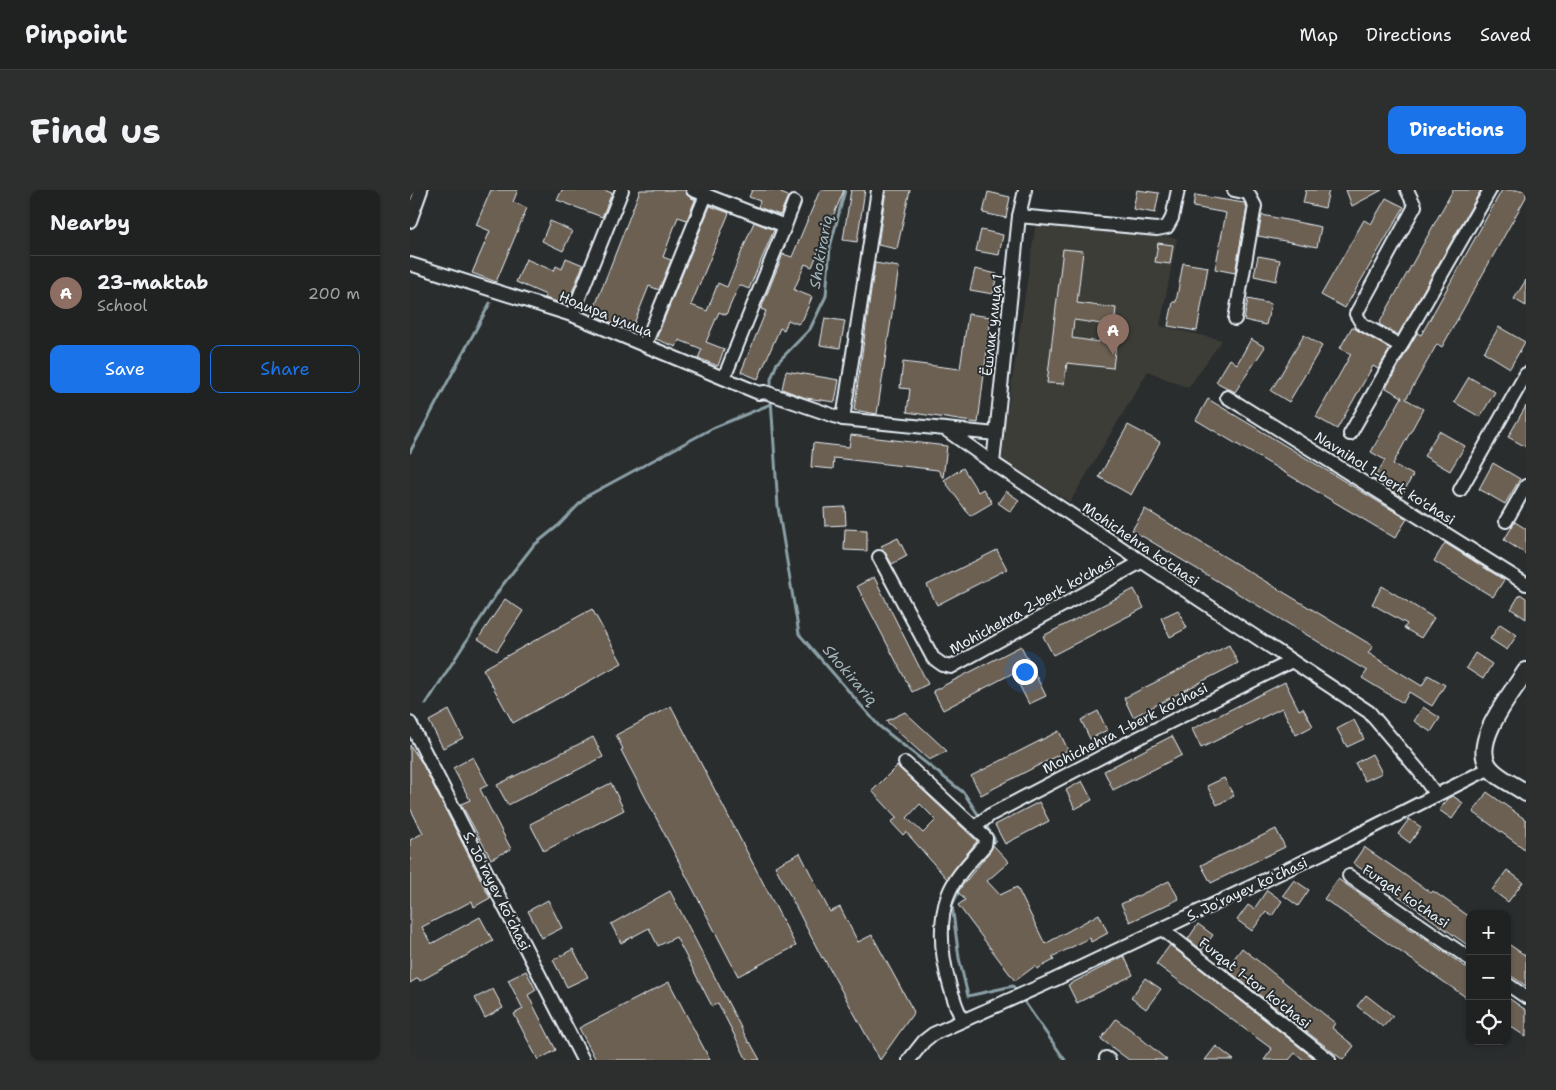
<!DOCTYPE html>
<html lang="en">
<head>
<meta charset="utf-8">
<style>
  :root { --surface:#202222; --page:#2d2f2f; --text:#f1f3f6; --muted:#a2a4a5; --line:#3d3f40; --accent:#1a73e8 }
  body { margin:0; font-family:"Shantell Sans",sans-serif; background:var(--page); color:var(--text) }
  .controls { position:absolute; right:15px; bottom:15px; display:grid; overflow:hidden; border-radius:10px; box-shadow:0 1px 4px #0004 }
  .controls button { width:45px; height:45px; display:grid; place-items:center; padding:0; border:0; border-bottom:1px solid var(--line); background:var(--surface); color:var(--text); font:25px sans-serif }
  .you { position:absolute; left:614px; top:481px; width:18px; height:18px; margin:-12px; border:4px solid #fff; border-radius:50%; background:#1a73e8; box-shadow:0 0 0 8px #1a73e833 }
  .badge { display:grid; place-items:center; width:32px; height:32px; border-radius:50%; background:var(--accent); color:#fff; font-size:16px; font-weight:700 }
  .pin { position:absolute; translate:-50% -41px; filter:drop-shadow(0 1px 2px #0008) }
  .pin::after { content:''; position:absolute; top:26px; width:18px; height:15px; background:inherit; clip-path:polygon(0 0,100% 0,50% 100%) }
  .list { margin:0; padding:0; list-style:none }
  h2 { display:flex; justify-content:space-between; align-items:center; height:65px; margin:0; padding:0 20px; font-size:21px }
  h2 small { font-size:16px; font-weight:400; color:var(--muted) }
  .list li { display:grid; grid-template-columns:32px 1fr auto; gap:15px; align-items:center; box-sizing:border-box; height:75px; padding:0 20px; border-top:1px solid var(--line) }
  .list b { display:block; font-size:19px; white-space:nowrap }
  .list p { margin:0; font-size:16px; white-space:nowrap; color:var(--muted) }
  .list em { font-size:16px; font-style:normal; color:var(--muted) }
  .actions { display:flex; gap:10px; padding:15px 20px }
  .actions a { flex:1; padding:11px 0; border:1px solid var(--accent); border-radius:10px; text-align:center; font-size:18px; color:var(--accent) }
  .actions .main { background:var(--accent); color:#fff }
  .icon { flex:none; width:28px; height:28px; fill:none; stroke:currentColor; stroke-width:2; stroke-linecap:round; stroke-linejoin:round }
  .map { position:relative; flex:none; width:1116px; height:870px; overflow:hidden; border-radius:10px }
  header { display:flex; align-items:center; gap:30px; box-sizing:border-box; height:70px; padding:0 25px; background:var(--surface); border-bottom:1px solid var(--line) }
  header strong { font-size:24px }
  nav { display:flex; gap:28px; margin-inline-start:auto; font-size:18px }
  .intro { display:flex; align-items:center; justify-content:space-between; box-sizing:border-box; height:120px; padding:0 30px }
  h1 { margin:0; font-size:35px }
  .button { padding:12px 22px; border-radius:10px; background:var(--accent); color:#fff; font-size:18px; font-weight:700 }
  main { display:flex; gap:30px; padding:0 30px }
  aside { flex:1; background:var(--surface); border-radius:10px; box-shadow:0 1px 4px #0004 }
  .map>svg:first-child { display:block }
</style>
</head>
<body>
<header>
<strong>Pinpoint</strong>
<nav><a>Map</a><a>Directions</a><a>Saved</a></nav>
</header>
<div class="intro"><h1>Find us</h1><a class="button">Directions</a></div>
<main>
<aside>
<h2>Nearby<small></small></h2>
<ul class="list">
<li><span class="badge" style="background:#8d6e63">A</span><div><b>23-maktab</b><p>School</p></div><em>200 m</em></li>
</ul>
<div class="actions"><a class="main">Save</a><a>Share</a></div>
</aside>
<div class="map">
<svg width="1116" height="870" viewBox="0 0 1116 870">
  <rect width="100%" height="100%" fill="#2a2d2e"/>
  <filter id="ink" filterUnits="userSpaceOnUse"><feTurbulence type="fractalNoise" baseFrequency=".02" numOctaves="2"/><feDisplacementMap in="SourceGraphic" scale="10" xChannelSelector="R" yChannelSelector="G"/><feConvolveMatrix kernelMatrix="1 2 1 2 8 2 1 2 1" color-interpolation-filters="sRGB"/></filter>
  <g filter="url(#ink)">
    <path fill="#3e3d39" d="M626 33 767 48 750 136 812 150 778 198 738 181 660 312 590 270Z"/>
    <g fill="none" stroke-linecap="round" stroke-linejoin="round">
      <g stroke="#8ba1a7" stroke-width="3">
        <path d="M361 200V189L367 173 400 139 416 106 420 57 435 0"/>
        <path d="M361 209 368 317 389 444 469 536 554 603 571 629"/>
        <path d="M0 262 80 113"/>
        <path d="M16 514 91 397 123 356 149 335 177 306 303 238 361 214"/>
        <path d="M575 634 585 650 580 655"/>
        <path d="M558 683 542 715 549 768 558 806 603 796 607 802"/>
        <path d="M611 807 655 870"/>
      </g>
    </g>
    <g fill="#6c6153" stroke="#e8f1f8" fill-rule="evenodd">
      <path d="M81 0H108L103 12 117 18 86 92 62 83 80 41 66 35Z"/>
      <path d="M152 0H194L202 3 192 27 147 10Z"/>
      <path d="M230 0H275L277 5 285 10 277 30 268 27 253 67 261 70 249 100 239 96 221 141 182 124Z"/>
      <path d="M342 0H372L371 3 378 6 370 25 348 17 350 11 339 7Z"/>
      <path d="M410 0H434L402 77 395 74 384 100 402 107 393 129 388 134 378 130 374 140 370 138 348 189 331 182 356 121 351 119 373 64 382 67Z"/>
      <path d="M441 0H455L447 52 433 50Z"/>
      <path d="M476 0H500L487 59 468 55Z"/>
      <path d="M727 0 749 3 745 23 723 19Z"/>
      <path d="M896 0H919L915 18 893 13Z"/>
      <path d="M936 0H972L942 16Z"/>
      <path d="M1043 0H1071L988 145 969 134Z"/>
      <path d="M1092 0H1116V7L1032 157 1027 154 996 209 1013 219 983 274 1003 285 991 307 964 289 975 270 961 262 992 207 976 198 1007 143 1011 145Z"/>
      <path d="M578 2 600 7 596 28 573 23Z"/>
      <path d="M785 5 834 13 837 17 825 83 805 79 816 23 783 17Z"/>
      <path d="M976 8 994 17 935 118 911 105 954 30 961 34Z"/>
      <path d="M300 16 319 23 281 115 297 121 308 93 317 97 344 32 364 40 339 99 329 95 316 125 309 122 296 152 314 159 308 176 288 168 292 159 269 150 266 157 246 149Z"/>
      <path d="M852 25 911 37 907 57 848 46Z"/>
      <path d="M140 31 162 41 153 61 132 51Z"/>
      <path d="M571 40 593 45 589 65 566 61Z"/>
      <path d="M748 53 763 55 760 74 745 72Z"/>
      <path d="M653 59 673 61 667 113 706 118 704 137H708L703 178 657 173 654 194 637 193ZM664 130 692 134 689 152 662 148Z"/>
      <path d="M848 66 870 70 866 91 844 86Z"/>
      <path d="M156 68 173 75 157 115 135 108 136 105 106 92 116 69 144 81 146 76 152 79Z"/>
      <path d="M465 73 489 77 467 224 444 220Z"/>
      <path d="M773 73 798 77 787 141 758 136 763 112H766Z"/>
      <path d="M565 79 587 84 583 104 560 100Z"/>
      <path d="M1116 90V116L1104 109Z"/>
      <path d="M838 109 861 114 856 135 834 130Z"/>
      <path d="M558 124 581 127 568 233 497 222 500 199 490 198 493 172 550 179Z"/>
      <path d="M415 128 435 131 430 158 410 155Z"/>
      <path d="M942 137 980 159 968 179 963 176 927 239 906 227 941 164 930 158Z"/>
      <path d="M1089 137 1115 152 1100 178 1074 162Z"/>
      <path d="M894 145 912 156 879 212 861 201Z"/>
      <path d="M841 149 855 157 825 202 806 192 820 169 827 174Z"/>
      <path d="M376 181 429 190 425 212 396 208 372 199Z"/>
      <path d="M1059 187 1085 202 1070 227 1044 212Z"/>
      <path d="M798 209 997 329 985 348 786 230Z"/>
      <path d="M1116 216V257L1098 247Z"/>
      <path d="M718 235 750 252 721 305 689 287Z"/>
      <path d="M1029 241 1055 256 1040 281 1014 266Z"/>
      <path d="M441 245 537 256 533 288 528 280 424 268 423 279 401 277 403 253 439 257Z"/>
      <path d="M1083 273 1110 289 1095 314 1069 299Z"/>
      <path d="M553 278 568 302 573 299 582 313 560 326 534 290Z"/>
      <path d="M596 301 609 310 601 322 588 313Z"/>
      <path d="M435 317 436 335 415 336 414 318Z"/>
      <path d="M735 319 963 456 958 463 1012 496 1018 485 1035 495 1022 516 999 502 993 513 952 488 957 481 722 340Z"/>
      <path d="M1105 332 1116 339V364L1094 350Z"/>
      <path d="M435 339 457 340V361L434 360Z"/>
      <path d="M488 348 497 366 482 374 471 356Z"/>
      <path d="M1035 353 1094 390 1083 407 1024 371Z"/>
      <path d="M587 360 597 379 527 415 517 395Z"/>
      <path d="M464 387 518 494 502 502 447 396Z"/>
      <path d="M972 396 1024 428 1011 448 994 438 997 434 962 414Z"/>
      <path d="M724 399 734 418 643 465 633 446Z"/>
      <path d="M1110 404 1116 408V429L1101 419Z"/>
      <path d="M95 409 113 421 87 461 68 449Z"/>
      <path d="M182 419 212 473 103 533 73 479Z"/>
      <path d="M768 420 777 438 760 447 751 428Z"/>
      <path d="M1090 434 1107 445 1097 460 1080 449Z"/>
      <path d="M819 455 828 473 723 527 714 508Z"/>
      <path d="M611 456 636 506 619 514 603 483 533 520 523 501Z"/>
      <path d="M1065 463 1082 474 1073 489 1056 478Z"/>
      <path d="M875 492 889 520 893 518 903 536 886 545 872 518 791 558 782 539Z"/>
      <path d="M261 516 386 756 328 786 211 560 213 559 206 545Z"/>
      <path d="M1013 517 1030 528 1021 542 1004 531Z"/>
      <path d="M39 520 53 548 33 558 19 531Z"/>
      <path d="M688 521 697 540 680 549 671 530Z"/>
      <path d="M495 522 537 561 519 570 476 531Z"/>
      <path d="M944 530 954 549 937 557 927 539Z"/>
      <path d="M649 541 658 560 571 605 561 586Z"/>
      <path d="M762 546 772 565 703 600 694 581Z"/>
      <path d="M183 547 193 567 98 615 87 595Z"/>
      <path d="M0 555 12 573 80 708 64 717 62 711 12 737 21 754 70 727 83 751 10 791 8 788 0 793V650L13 643 0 618Z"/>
      <path d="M962 564 972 583 955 591 945 573Z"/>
      <path d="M63 567 78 595 70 599 101 659 81 669 51 614 60 610 43 578Z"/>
      <path d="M487 576 567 651 537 689 496 642 493 645 481 632 487 628 462 601ZM510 614 526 630 513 643 497 628Z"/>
      <path d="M814 588 824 606 807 615 797 596Z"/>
      <path d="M672 591 682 610 665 619 656 600Z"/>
      <path d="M201 593 214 620 134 661 120 634Z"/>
      <path d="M1077 602 1116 630V660L1063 622Z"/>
      <path d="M1043 606 1053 613 1042 629 1029 620 1038 609Z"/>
      <path d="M629 612 639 631 595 654 585 635Z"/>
      <path d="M999 629 1011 637 1000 653 988 644Z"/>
      <path d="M866 639 875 657 801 693 791 675Z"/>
      <path d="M583 655 599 672 577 691 590 705 607 697 635 754 689 724 698 743 681 752 680 748 642 767 644 770 627 779 625 776 605 791 548 715 555 710 548 702 552 696 581 660Z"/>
      <path d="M954 657 1021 703 1023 701 1060 727V757L943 673Z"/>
      <path d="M390 663 420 722 430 717 448 752 462 745 504 822 470 870 413 767 412 768 365 676Z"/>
      <path d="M1097 680 1113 692 1098 712 1082 700Z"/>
      <path d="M928 689 1060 780V810L914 709Z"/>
      <path d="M884 690 899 700 888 716 873 705Z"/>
      <path d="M759 691 769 709 720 732 711 714Z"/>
      <path d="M857 700 872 711 862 726 856 722 842 741 827 730 838 715 844 719Z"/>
      <path d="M260 701 339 853 340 852 350 870H337L308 813 302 816 266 747 248 756 239 738 211 753 201 734Z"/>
      <path d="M138 710 152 738 132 748 118 721Z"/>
      <path d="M788 734 803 745 792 760 778 749Z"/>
      <path d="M1097 753 1116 766V796L1097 783Z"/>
      <path d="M760 755 906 870H894L885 863 879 870H854L862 859 746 774Z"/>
      <path d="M832 758 925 833 922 838 944 856 933 870 816 779Z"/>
      <path d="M163 759 178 787 157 797 143 770Z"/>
      <path d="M714 766 723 785 667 813 658 795Z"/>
      <path d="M116 781 126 800 118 805 146 860 128 870 104 824 113 819 98 790Z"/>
      <path d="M735 788 751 799 736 819 721 808Z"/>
      <path d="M259 792 300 870H186L169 838Z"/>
      <path d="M83 799 93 818 75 828 65 808Z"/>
      <path d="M956 805 983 826 973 837 947 816Z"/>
      <path d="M1097 807 1116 820V847L1097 834Z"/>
      <path d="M706 829 721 840 757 870H719L691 849Z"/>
      <path d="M806 856 824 870H795Z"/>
    </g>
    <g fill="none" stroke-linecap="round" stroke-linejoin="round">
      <defs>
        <g id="minor">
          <path d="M283 0 375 36 314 188"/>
          <path d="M824 0 838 3 845 16 825 129"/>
          <path d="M609 26 747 39 757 37 762 28 768 0"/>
          <path d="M0 31 11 0"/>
          <path d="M375 36 384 12"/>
          <path d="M0 74 162 125 349 203 355 202 433 229 535 239 583 273 959 522 1009 581 1026 605"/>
          <path d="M162 125 212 0"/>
          <path d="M235 155 296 5"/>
          <path d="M991 156 952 134 946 124 1005 16 997 0"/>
          <path d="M817 207 1116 394"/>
          <path d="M433 229 468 0"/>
          <path d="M535 239 586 244"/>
          <path d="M940 244 1080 0"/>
          <path d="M583 273 609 26 615 0"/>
          <path d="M1050 300 1116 184"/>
          <path d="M1096 331 1116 296"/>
          <path d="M469 367 523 468 533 475 541 477 731 372"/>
          <path d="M0 533 173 870"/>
          <path d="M495 573 576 648 575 655C562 670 545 686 538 705 524 745 536 793 552 830"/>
          <path d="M565 637 580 625 716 554 882 471"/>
          <path d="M939 686 1060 769"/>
          <path d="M752 739 919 870"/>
          <path d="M1097 794 1116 807"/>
          <path d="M696 868 699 870"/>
          <path d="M499 870 514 851 523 844 644 790 912 663 1080 578"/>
        </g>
        <path id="tertiary" d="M1116 481C1103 502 1062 550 1078 575 1085 587 1105 595 1116 603"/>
      </defs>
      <use href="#minor" stroke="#e8f1f8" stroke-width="16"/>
      <use href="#tertiary" stroke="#e8f1f8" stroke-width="20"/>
      <use href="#minor" stroke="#2a2d2e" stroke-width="12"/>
      <use href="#tertiary" stroke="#2a2d2e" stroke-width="16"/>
    </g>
  </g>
  <g text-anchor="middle" stroke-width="4" stroke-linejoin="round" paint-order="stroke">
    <g font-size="14" fill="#e8f1f8" stroke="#2a2d2e">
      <text transform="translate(196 124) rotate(22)" y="5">Нодира улица</text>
      <text transform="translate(582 135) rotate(-84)" y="5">Ёшлик улица 1</text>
      <text transform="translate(975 288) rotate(32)" y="5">Navnihol 1-berk ko'chasi</text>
      <text transform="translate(731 354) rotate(34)" y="5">Mohichehra ko'chasi</text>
      <text transform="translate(622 415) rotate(-29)" y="5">Mohichehra 2-berk ko'chasi</text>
      <text transform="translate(715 538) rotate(-27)" y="5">Mohichehra 1-berk ko'chasi</text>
      <text transform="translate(837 699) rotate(-25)" y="5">S. Joʻrayev koʻchasi</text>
      <text transform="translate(87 701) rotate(63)" y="5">S. Joʻrayev koʻchasi</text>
      <text transform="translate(996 706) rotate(34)" y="5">Furqat ko'chasi</text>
      <text transform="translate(845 793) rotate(38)" y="5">Furqat 1-tor ko'chasi</text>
    </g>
    <g font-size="15" font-style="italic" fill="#a2b5bb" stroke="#2a2d2e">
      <text transform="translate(411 62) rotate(-80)" y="5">Shokirariq</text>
      <text transform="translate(440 485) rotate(49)" y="5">Shokirariq</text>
    </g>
  </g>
</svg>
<div class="controls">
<button>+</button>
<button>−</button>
<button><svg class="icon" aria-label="locate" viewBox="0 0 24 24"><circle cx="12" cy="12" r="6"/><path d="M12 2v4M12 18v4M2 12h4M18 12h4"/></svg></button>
</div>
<div class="you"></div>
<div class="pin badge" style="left:703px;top:165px;background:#8d6e63">A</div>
</div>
</main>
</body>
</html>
